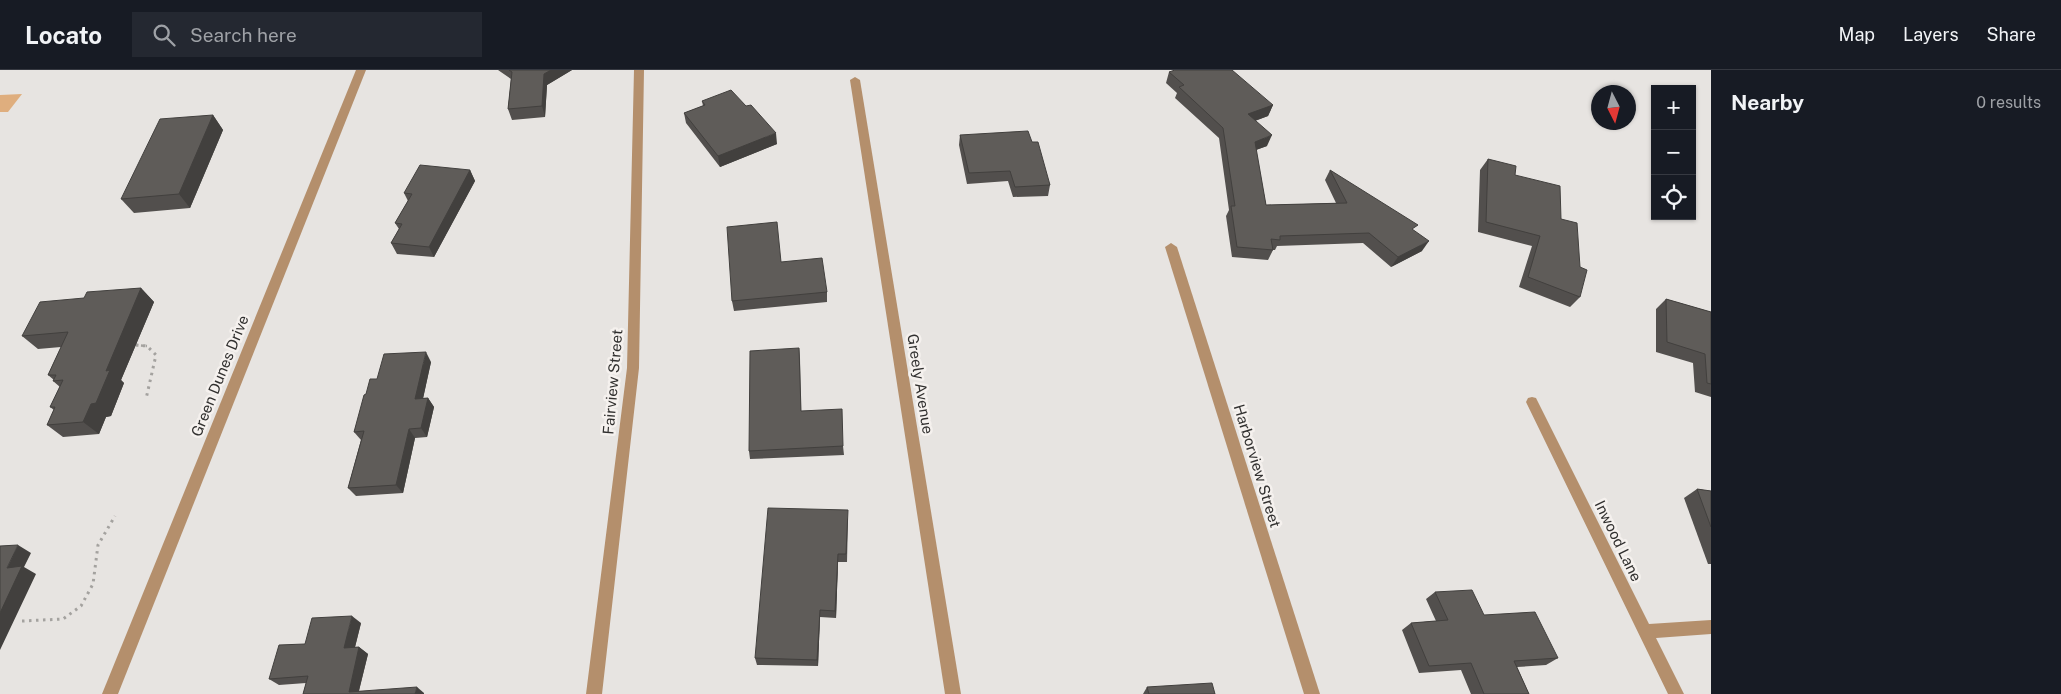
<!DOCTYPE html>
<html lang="en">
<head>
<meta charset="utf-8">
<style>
  :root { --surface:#171b24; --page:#242831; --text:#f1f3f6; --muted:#9ea1a6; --line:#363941 }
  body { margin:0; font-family:"Public Sans",sans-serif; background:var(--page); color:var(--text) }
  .controls { position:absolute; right:15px; top:15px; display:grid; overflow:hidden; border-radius:0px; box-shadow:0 1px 4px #0004 }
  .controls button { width:45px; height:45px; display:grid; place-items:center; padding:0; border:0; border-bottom:1px solid var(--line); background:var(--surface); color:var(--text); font:25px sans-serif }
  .compass { position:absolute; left:1591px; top:15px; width:45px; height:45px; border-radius:50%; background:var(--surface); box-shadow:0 1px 4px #0004; rotate:174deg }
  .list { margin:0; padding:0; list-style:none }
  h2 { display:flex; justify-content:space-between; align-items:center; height:65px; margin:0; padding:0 20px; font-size:21px }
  h2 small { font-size:16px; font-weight:400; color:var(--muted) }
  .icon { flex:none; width:28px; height:28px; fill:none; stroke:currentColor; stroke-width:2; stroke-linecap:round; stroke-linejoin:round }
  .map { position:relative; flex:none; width:1711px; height:624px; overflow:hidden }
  header { display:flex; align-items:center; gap:30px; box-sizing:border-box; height:70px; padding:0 25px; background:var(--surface); border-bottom:1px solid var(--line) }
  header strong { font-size:24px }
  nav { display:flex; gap:28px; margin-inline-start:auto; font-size:18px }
  .search { width:350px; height:45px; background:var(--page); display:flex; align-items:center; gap:12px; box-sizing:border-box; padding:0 18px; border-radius:0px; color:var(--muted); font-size:19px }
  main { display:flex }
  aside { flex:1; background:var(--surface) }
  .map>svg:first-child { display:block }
</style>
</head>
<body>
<header>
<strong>Locato</strong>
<div class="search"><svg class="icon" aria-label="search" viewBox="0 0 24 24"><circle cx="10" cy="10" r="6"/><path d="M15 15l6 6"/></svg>Search here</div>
<nav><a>Map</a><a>Layers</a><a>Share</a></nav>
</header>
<main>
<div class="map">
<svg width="1711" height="624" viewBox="0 0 1711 624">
  <rect width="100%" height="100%" fill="#e7e4e1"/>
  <path fill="#dfae7e" d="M22 24 8 42H0V25Z"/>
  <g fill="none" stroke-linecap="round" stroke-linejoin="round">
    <path stroke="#a4a29f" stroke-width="2.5" stroke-dasharray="2 3" stroke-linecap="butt" d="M136 275 147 276"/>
    <g stroke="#a4a29f" stroke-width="3" stroke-dasharray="2.5 4.5" stroke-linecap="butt">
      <path d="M136 275 147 276 156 285 146 329"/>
      <path d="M22 551 63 549 81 536 93 514 98 475 115 446"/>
    </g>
    <g fill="#b48f6c" fill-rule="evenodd">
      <path d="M356 0H366L118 624H102Z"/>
      <path d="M634 0H644L639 298 602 624H586L627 298Z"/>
      <path d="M855 7 860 10 961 624H945L850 10Z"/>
      <path d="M1171 173 1177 177 1320 624H1304L1165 177Z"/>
      <path d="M1532 327 1536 328 1649 554 1711 550V564L1656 568 1684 624H1668L1526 332 1528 328Z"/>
    </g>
  </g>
  <g fill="#524f4d">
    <path d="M498 0H572L547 15 545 47 512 50 508 39 511 9Z"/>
    <path d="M1169 2 1273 35 1268 46 1255 51 1267 76 1256 80 1266 135 1336 133 1325 110 1330 100 1414 161 1422 181 1391 197 1363 173 1277 176 1275 180H1273L1268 190 1232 187 1226 146 1229 140 1219 68 1175 28 1177 23 1166 13Z"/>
    <path d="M702 31 777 74 720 97 686 53 684 43 703 36Z"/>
    <path d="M213 45 223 60 190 138 134 143 121 129Z"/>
    <path d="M960 65 1032 72 1050 115 1048 126 1013 127 1008 111 967 114 959 75Z"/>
    <path d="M1488 89 1515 105 1580 227 1570 237 1519 217 1532 176 1478 162 1480 100Z"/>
    <path d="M470 100 475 111 434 187 397 184 391 173 399 159 395 153 408 131 404 123Z"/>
    <path d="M781 192 827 222V232L734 241 732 231Z"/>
    <path d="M141 218 154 232 121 310 124 313 111 346 106 347 99 364 63 367 47 355 54 340 50 337 60 317 53 311 54 310 48 305 61 277 38 279 22 266 84 228Z"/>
    <path d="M1666 229 1711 242V327L1695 322 1693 293 1656 282V239Z"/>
    <path d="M799 278 801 341 843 376 844 385 750 389 749 381Z"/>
    <path d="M431 292 423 328H428L434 337 427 367 415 368 403 423 356 426 348 418 361 370 354 362 366 324 377 309Z"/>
    <path d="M1697 419 1711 421V494H1708L1684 428Z"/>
    <path d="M848 448 847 492H838L836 548 820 547 818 596 757 595 755 588Z"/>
    <path d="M1435 522 1484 545 1558 588 1546 595 1517 597 1529 624H1471L1461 600 1419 603 1402 560 1411 553 1436 551 1426 529Z"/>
    <path d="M361 553 355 577H359L368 584 359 621 424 623V624H303L306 613 279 615 269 609Z"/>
    <path d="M1147 617 1215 624H1143Z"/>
  </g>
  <g fill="#42403e">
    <path d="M551 0H572L547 15 545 47 542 36 544 4Z"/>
    <path d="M1273 35 1268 46 1243 55 1248 44Z"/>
    <path d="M213 45 223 60 190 138 179 124Z"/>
    <path d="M776 63 777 74 720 97 718 86Z"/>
    <path d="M1272 65 1267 76 1250 82 1255 72Z"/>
    <path d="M470 100 475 111 434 187 429 177Z"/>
    <path d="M1429 171 1422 181 1391 197 1398 187Z"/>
    <path d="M141 218 154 232 121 310 124 313 111 346 106 347 99 364 83 352Z"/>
    <path d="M799 278 800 288 801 350V341Z"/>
    <path d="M426 282 431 292 421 338 415 329Z"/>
    <path d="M428 328 434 337 427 367 421 358Z"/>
    <path d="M409 359 415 368 403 423 396 415Z"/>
    <path d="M18 475 31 483 24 497 36 504 0 580V543L7 498Z"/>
    <path d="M838 484V492L836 548 835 541Z"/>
    <path d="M820 540V547L818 596 817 590Z"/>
    <path d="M352 546 361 553 353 585 344 578Z"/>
    <path d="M359 577 368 584 358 624 349 622Z"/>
    <path d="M417 617 424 623V624H415Z"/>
  </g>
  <g fill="#5f5c59" stroke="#42403e">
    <path d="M509 0H551L544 4 542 36 508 39 512 2Z"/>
    <path d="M1175 0H1232L1273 35 1248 44 1272 65 1255 72 1266 135 1347 133 1330 100 1418 155 1412 159 1429 171 1398 187 1369 163 1280 166V170L1271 169 1273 180 1237 177 1231 136H1235L1223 58 1179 17 1184 15 1169 2Z"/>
    <path d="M731 20 746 36 751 35 776 63 718 86 684 43 705 35 702 31Z"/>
    <path d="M213 45 179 124 121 129 160 49Z"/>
    <path d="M1028 61 1032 72H1038L1050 115 1015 117 1010 101 969 103 960 65Z"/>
    <path d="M1488 89 1516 96 1515 105 1560 116 1561 149 1577 153 1580 197 1587 200 1580 227 1528 207 1540 166 1486 152Z"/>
    <path d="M420 95 470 100 429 177 391 173 402 154 395 153 412 124 404 123Z"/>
    <path d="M777 152 781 192 822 188 827 222 732 231 727 157Z"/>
    <path d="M141 218 106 301 110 300 96 333 91 334 83 352 47 355 55 337H50L63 310 53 311 56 305H48L68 262 22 266 40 232 84 228 87 222Z"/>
    <path d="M1666 229 1711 242V314L1707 313 1705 284 1667 272Z"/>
    <path d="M799 278 801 341 842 339 843 376 749 381 750 281Z"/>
    <path d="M426 282 415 329 428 328 421 358 409 359 396 415 348 418 364 361 354 362 364 325 366 324 370 309H377L384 284Z"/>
    <path d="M1697 419 1711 421V457Z"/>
    <path d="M768 438 848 440 846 484H838L835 541 820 540 817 590 755 588Z"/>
    <path d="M18 475 7 498 22 496 0 543V476Z"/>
    <path d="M1472 520 1484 545 1535 542 1558 588 1514 591 1529 624H1484L1471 593 1429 596 1411 553 1448 550 1435 522Z"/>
    <path d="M352 546 344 578 359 577 349 622 417 617 415 624H303L308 606 269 609 279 575 305 574 312 548Z"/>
    <path d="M1212 613 1215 624H1149L1147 617Z"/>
  </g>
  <g text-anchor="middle" stroke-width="5" stroke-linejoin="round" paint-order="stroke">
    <g font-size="15" fill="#31302f" stroke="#f5f1ee">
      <text transform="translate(220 306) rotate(-68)" y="5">Green Dunes Drive</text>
      <text transform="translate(613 312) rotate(-85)" y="5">Fairview Street</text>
      <text transform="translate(920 314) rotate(81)" y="5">Greely Avenue</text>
      <text transform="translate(1257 396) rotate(73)" y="5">Harborview Street</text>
      <text transform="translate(1618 471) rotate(64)" y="5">Inwood Lane</text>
    </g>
  </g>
</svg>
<div class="controls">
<button>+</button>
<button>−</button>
<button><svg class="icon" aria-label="locate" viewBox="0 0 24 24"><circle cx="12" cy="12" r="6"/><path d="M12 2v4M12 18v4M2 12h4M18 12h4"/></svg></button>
</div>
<svg class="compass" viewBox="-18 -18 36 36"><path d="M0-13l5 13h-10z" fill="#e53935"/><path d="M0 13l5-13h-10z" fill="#9ea1a6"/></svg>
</div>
<aside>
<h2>Nearby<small>0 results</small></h2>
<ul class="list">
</ul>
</aside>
</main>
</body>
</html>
